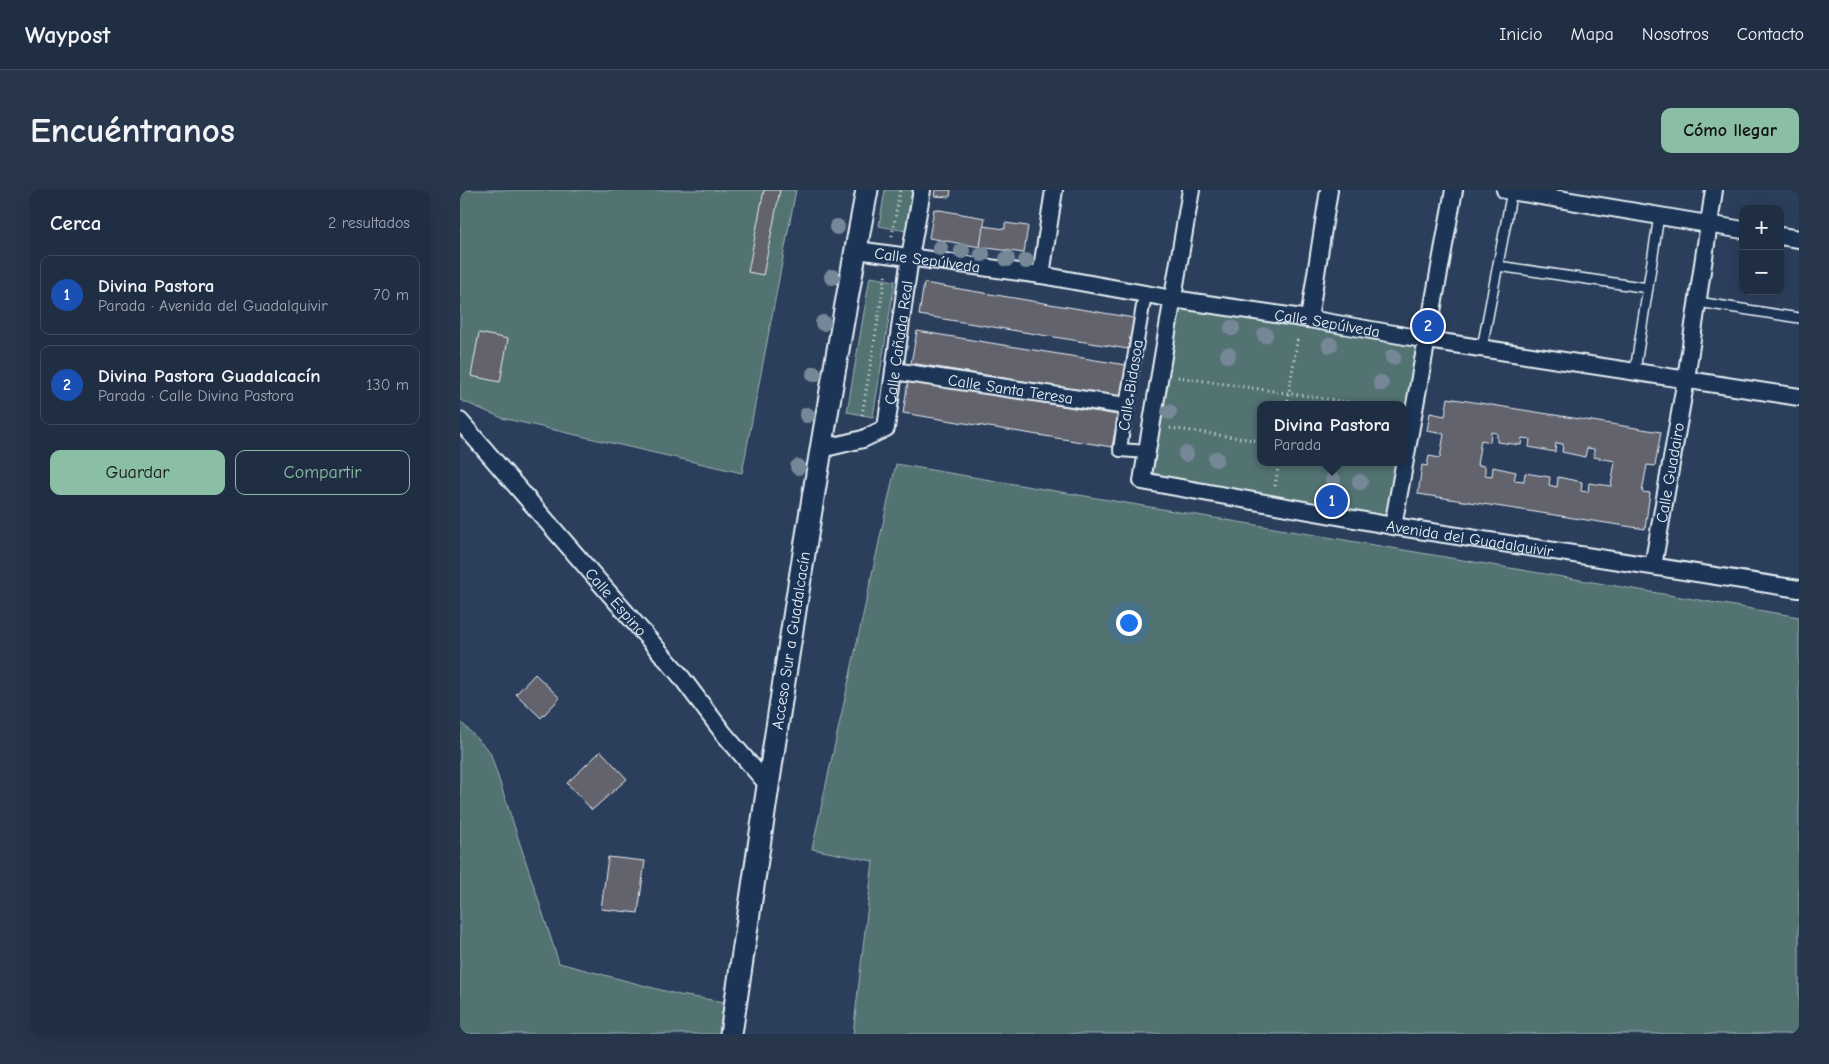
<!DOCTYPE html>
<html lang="es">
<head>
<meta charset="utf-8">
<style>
  :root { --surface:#202e44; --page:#28364b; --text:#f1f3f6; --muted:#a2a8b2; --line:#3d4a5d; --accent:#8abfa5 }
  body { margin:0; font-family:"Comic Neue",sans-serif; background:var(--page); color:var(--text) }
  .controls { position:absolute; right:15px; top:15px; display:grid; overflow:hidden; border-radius:10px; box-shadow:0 5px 20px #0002 }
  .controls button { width:45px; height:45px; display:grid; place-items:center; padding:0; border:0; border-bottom:1px solid var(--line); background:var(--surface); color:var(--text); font:25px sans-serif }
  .you { position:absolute; left:668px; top:432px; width:18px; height:18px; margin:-12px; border:4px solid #fff; border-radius:50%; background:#1a73e8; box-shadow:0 0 0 8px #1a73e833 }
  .badge { display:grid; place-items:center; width:32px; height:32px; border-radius:50%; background:var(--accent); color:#fff; font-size:16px; font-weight:700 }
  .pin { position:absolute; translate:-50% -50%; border:2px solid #fff; box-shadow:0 1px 5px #0006 }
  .popup { position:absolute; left:797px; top:211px; width:150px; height:65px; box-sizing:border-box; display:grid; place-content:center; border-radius:10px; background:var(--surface); filter:drop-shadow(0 1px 4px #0005); font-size:16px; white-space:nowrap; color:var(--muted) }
  .popup b { font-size:19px; color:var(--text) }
  .popup::after { content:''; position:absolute; left:50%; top:100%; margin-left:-10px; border:10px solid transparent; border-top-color:var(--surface) }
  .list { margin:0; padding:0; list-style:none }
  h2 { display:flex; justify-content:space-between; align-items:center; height:65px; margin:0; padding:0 20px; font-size:21px }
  h2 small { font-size:16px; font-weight:400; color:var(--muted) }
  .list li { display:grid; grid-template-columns:32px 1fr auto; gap:15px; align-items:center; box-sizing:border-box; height:80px; margin:0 10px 10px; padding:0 10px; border:1px solid var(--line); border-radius:10px }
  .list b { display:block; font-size:19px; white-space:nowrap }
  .list p { margin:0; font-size:16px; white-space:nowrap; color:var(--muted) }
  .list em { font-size:16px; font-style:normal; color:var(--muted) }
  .actions { display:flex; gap:10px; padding:15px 20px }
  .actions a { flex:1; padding:11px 0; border:1px solid var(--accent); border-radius:10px; text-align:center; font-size:18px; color:var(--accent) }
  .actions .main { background:var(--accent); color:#111 }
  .map { position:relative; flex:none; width:1339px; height:844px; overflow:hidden; border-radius:10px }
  header { display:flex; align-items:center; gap:30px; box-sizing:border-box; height:70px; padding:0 25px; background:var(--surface); border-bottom:1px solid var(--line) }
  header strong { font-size:24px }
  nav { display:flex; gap:28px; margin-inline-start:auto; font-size:18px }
  .intro { display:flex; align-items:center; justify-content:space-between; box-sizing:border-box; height:120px; padding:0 30px }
  h1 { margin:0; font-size:35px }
  .button { padding:12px 22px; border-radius:10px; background:var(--accent); color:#111; font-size:18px; font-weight:700 }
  main { display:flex; gap:30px; padding:0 30px }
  aside { flex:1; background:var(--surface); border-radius:10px; box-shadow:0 5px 20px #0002 }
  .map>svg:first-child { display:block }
</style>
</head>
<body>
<header>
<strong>Waypost</strong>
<nav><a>Inicio</a><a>Mapa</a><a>Nosotros</a><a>Contacto</a></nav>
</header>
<div class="intro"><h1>Encuéntranos</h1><a class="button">Cómo llegar</a></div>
<main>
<aside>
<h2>Cerca<small>2 resultados</small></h2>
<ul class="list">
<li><span class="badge" style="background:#1a4fb4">1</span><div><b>Divina Pastora</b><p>Parada · Avenida del Guadalquivir</p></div><em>70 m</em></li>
<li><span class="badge" style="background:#1a4fb4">2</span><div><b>Divina Pastora Guadalcacín</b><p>Parada · Calle Divina Pastora</p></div><em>130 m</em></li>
</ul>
<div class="actions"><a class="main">Guardar</a><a>Compartir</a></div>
</aside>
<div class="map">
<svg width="1339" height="844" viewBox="0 0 1339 844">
  <rect width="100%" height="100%" fill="#2b3e5b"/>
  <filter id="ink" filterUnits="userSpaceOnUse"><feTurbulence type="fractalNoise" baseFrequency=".02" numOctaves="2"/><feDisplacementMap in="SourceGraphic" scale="10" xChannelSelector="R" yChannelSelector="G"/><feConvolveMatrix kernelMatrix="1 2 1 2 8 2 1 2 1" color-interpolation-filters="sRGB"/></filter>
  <g filter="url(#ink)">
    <g fill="#537373" stroke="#9eb2b6" fill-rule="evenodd">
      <path d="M0 0H336L282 283 42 228 0 210Z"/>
      <path d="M425 0H452L446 41 419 36Z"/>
      <path d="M410 87 435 91 413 227 387 222Z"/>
      <path d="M713 109 968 150 933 336 682 291ZM801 215H943V272H801Z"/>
      <path d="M436 274 1339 427V844H393L413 671 352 659Z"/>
      <path d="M0 531 30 562 99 773 220 805 271 813 269 844H0Z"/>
    </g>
    <g fill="#64646d" stroke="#e8f1f8" fill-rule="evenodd">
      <path d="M304 0H320L303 85 288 82Z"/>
      <path d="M475 0H491L490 7 474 6Z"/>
      <path d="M474 19 525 28 520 57 469 48Z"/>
      <path d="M545 33 568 36 564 63 520 57 523 36 545 39Z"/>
      <path d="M464 93 674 128 668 159 459 125Z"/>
      <path d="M457 141 666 175 661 207 451 173Z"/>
      <path d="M19 143 48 149 40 192 11 186Z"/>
      <path d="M448 191 658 225 652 257 443 223Z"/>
      <path d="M988 208 1201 242 1195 276 1187 275 1182 302 1190 303 1185 339 958 304 962 275 967 276 969 266 980 268 984 244 967 241 970 223 985 226ZM1031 242 1037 243V252L1061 255 1062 248 1070 249 1069 257 1095 262 1096 253 1103 254 1102 262 1125 267 1127 258 1134 259V267L1155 271 1151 296 1129 293 1128 302 1121 301 1122 292 1098 287 1097 297 1089 295 1090 287 1065 283 1064 291 1054 290 1056 282 1033 277 1032 286 1025 285V276L1017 275 1021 250 1030 252Z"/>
      <path d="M75 484 100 508 81 528 56 504Z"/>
      <path d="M141 561 167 589 132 620 107 593Z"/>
      <path d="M148 667 185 671 178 723 141 719Z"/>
    </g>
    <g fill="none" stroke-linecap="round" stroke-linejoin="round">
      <defs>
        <g id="service">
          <path d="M1038 76 1188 98"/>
          <path d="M1238 112 1339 128"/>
          <path d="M1022 158 1052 1"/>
          <path d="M1175 181 1199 26"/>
        </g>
        <path id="pedestrian" d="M685 104 666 216 660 260 687 262"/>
        <g id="minor">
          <path id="s1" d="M731 0 682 291 933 336 1339 399"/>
          <path d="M1045 0 1283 40"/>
          <path d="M1320 46 1339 49"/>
          <path id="s2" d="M397 60 581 85 713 109 849 129 968 150 1339 207"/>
          <path d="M581 85 594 0"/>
          <path d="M849 129 869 0"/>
          <path id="s3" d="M434 181 666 216"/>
          <path id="s4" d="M0 231 219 484 264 544 308 595"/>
          <path id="s5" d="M361 259 403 249 426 238 450 67 462 0"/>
          <path d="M933 336 994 0"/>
          <path id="s6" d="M1193 376 1226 189 1254 0"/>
        </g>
        <g id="tertiary">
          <path id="s7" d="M271 844C313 562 354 280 407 0"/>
        </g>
      </defs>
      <use href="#service" stroke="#e8f1f8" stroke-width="12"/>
      <use href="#pedestrian" stroke="#e8f1f8" stroke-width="16"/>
      <use href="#minor" stroke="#e8f1f8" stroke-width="20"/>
      <use href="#tertiary" stroke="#e8f1f8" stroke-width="25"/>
      <g stroke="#e8f1f8" stroke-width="3" stroke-dasharray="1 4" stroke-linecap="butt">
        <path d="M432 46 440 0"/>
        <path d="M718 187 908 215"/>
        <path d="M827 215 838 146"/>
        <path d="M402 225 426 82"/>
        <path d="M710 238 801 251"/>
        <path d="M815 296 819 272"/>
      </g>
      <use href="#service" stroke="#1d3557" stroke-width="9"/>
      <use href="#pedestrian" stroke="#1d3557" stroke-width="12"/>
      <use href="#minor" stroke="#1d3557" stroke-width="16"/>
      <use href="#tertiary" stroke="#1d3557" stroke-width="21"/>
    </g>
    <g fill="#768898">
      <circle cx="377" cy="37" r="8"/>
      <circle cx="480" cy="58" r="8"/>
      <circle cx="502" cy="61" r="8"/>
      <circle cx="522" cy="64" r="8"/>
      <circle cx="547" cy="69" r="8"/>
      <circle cx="566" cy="71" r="8"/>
      <circle cx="372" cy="87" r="8"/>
      <circle cx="363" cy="133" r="8"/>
      <circle cx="772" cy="138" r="8"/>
      <circle cx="805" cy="145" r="8"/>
      <circle cx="870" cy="155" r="8"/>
      <circle cx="768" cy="165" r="8"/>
      <circle cx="933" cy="167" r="8"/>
      <circle cx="354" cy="184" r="8"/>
      <circle cx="921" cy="193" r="8"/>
      <circle cx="709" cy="222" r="8"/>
      <circle cx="347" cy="225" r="8"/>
      <circle cx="726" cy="264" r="8"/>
      <circle cx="756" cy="269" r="8"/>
      <circle cx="338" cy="277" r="8"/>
      <circle cx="873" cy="290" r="8"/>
      <circle cx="900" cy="292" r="8"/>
    </g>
  </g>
  <g text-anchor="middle" stroke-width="4.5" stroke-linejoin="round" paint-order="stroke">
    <g font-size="16" fill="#e8f1f8" stroke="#1d3557">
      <text dy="6" stroke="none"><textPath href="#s2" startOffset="71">Calle Sepúlveda</textPath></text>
      <text dy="6" stroke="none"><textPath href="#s2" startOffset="476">Calle Sepúlveda</textPath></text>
      <text dy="6" stroke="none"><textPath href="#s5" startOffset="155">Calle Cañada Real</textPath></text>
      <text transform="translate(670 195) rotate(-81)" y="6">Calle Bidasoa</text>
      <text dy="6" stroke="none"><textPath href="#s3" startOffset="118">Calle Santa Teresa</textPath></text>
      <text dy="6" stroke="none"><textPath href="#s6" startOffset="95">Calle Guadairo</textPath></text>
      <text dy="6" stroke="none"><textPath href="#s1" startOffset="628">Avenida del Guadalquivir</textPath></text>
      <text dy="6" stroke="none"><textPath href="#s4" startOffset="239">Calle Espino</textPath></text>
      <text dy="6" stroke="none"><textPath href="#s7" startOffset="398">Acceso Sur a Guadalcacín</textPath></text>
    </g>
  </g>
</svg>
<div class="controls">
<button>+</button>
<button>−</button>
</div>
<div class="you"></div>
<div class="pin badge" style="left:872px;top:311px;background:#1a4fb4">1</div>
<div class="popup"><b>Divina Pastora</b>Parada</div>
<div class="pin badge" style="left:968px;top:136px;background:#1a4fb4">2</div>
</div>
</main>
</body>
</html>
